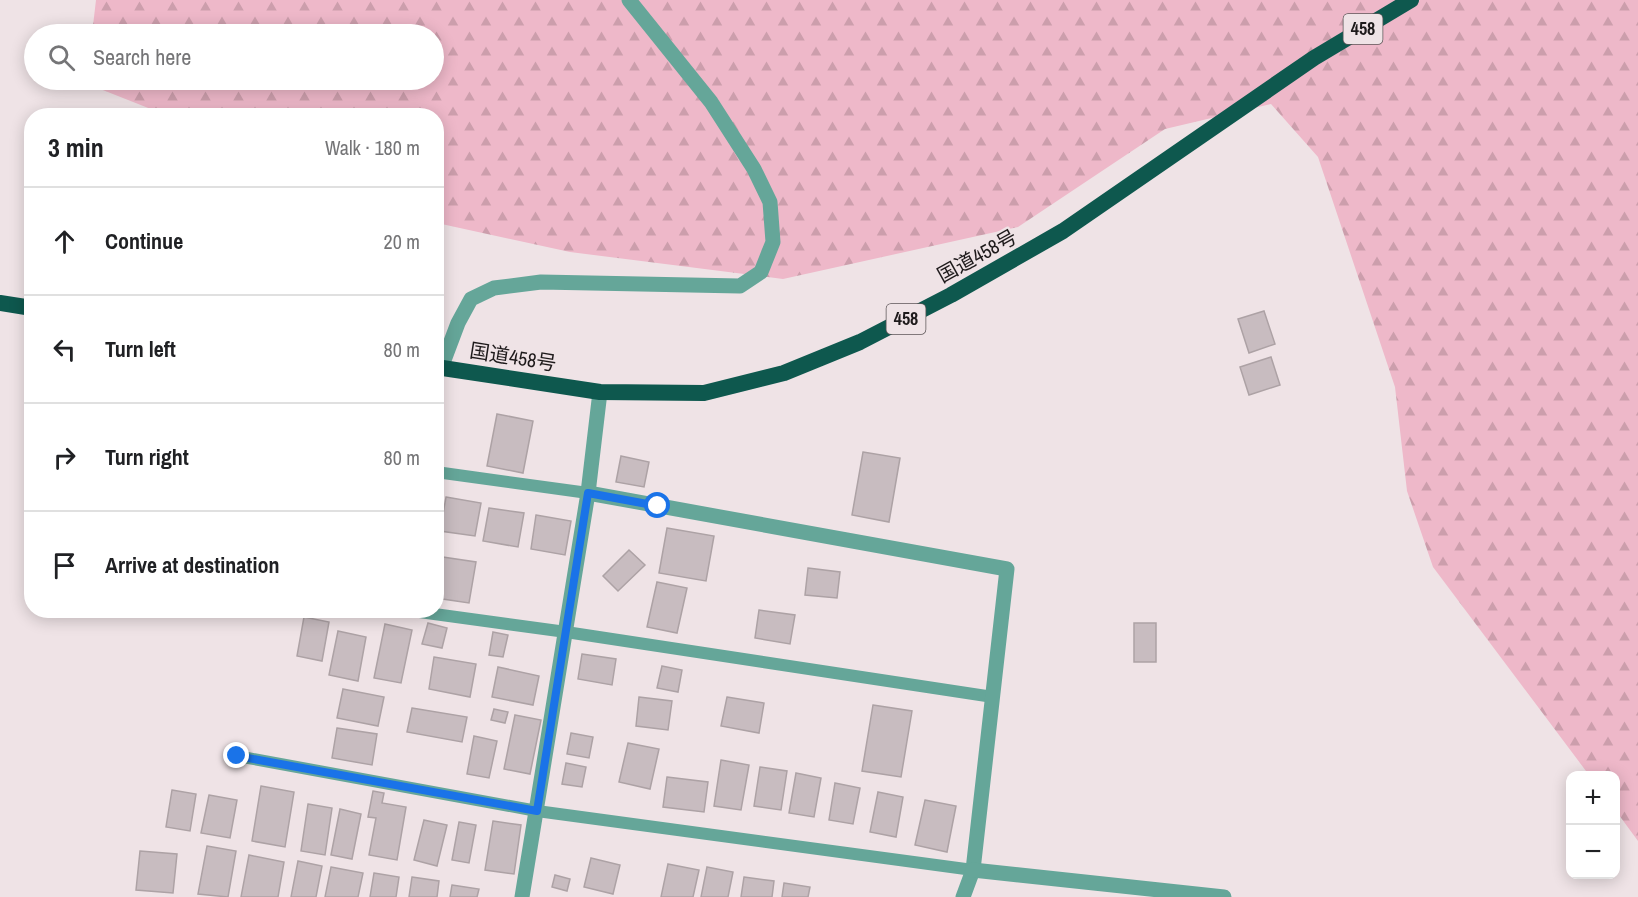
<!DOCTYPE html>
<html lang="en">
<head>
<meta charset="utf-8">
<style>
  :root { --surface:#fff; --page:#f2f2f2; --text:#202124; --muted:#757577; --line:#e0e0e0 }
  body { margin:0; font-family:"Archivo Narrow","Noto Sans JP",sans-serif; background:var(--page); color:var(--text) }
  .controls { position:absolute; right:18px; bottom:18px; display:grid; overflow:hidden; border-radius:12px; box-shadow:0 3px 15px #0003 }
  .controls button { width:54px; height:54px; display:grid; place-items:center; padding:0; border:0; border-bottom:2px solid var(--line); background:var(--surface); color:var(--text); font:30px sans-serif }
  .stop { position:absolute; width:18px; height:18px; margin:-14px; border:4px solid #1a73e8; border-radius:50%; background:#fff }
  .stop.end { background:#1a73e8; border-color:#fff; box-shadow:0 2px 6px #0008 }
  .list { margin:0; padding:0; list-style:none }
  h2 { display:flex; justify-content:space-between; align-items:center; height:78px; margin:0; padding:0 24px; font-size:26px }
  h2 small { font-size:20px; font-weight:400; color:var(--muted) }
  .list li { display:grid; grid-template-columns:39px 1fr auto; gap:18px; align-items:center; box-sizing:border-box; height:108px; padding:0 24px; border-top:2px solid var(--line) }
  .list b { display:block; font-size:22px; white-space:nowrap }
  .list em { font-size:20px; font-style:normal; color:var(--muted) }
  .icon { flex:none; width:33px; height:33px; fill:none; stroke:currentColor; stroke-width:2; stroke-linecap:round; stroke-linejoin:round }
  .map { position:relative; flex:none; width:1638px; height:897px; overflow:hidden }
  .search { position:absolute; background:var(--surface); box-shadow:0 3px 15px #0003; left:24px; top:24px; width:420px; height:66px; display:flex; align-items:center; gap:15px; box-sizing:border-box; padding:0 21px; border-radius:33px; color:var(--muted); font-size:22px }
  .panel { position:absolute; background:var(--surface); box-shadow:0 3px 15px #0003; left:24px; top:108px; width:420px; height:510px; border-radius:24px }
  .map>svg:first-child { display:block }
</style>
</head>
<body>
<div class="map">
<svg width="1638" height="897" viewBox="0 0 1638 897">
  <defs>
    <pattern id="forest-firs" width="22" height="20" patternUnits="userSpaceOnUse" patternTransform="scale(1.5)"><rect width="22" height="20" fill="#eeb8c9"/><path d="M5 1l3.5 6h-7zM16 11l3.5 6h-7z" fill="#cc9eac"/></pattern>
  </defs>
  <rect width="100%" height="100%" fill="#efe3e6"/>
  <path fill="url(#forest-firs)" d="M96 0H1638V841L1616 811V776L1589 775 1433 567 1407 491 1395 387 1318 157 1271 104 1165 129 1018 227 783 279 570 252 437 223 436 116 166 115 85 83 86 80H434V34H92Z"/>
  <g fill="#c8bcc0" stroke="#ada2a5" stroke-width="1.5">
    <path d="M1264 311 1275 344 1249 353 1238 319Z"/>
    <path d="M1271 357 1280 385 1249 395 1240 367Z"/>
    <path d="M497 414 533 421 523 473 487 466Z"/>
    <path d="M863 452 900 458 889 522 852 515Z"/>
    <path d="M621 456 649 462 644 487 616 482Z"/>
    <path d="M446 497 481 503 475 536 440 531Z"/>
    <path d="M489 508 524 513 518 547 483 541Z"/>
    <path d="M536 515 571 521 565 555 531 549Z"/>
    <path d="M667 528 714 536 706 581 659 573Z"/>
    <path d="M629 550 645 565 618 591 603 576Z"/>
    <path d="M436 556 476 562 469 603 436 598Z"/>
    <path d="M808 568 840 572 837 598 805 595Z"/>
    <path d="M657 582 687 588 677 633 647 627Z"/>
    <path d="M759 610 795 615 790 644 755 638Z"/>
    <path d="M304 617 329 622 322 661 297 656Z"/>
    <path d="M428 623 447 628 442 648 422 644Z"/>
    <rect x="1134" y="623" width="22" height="39"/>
    <path d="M385 624 412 630 401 683 374 678Z"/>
    <path d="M338 631 366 637 358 681 329 675Z"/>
    <path d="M493 632 508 635 503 657 489 655Z"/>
    <path d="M582 654 616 659 612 685 578 679Z"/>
    <path d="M434 657 476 664 470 697 429 689Z"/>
    <path d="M662 666 682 670 678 692 657 688Z"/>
    <path d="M498 667 539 676 533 705 492 697Z"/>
    <path d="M343 689 384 697 378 726 337 718Z"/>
    <path d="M639 697 672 701 668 730 636 726Z"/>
    <path d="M727 697 764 703 759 733 721 726Z"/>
    <path d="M873 705 912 711 901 777 862 771Z"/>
    <path d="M412 708 467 717 462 742 407 732Z"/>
    <path d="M494 709 508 712 505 723 491 720Z"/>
    <path d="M515 715 541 720 530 774 504 769Z"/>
    <path d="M337 728 377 734 372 765 332 758Z"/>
    <path d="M571 733 593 737 589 758 567 754Z"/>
    <path d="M474 736 497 741 489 778 467 774Z"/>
    <path d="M628 743 659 749 650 789 619 782Z"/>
    <path d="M721 760 749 765 741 810 714 806Z"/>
    <path d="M566 763 586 767 582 787 562 784Z"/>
    <path d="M760 767 787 771 781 810 754 806Z"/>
    <path d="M796 773 821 778 814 817 789 813Z"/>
    <path d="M667 777 708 782 704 812 663 807Z"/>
    <path d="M835 783 860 788 853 824 829 820Z"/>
    <path d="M261 786 294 792 285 847 252 841Z"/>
    <path d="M172 790 196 794 190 831 166 827Z"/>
    <path d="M373 791 384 793 382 803 406 807 397 860 369 855 376 818 368 817Z"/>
    <path d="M878 792 903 797 896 837 870 832Z"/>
    <path d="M209 795 237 800 230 838 201 833Z"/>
    <path d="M925 800 956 806 947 852 915 845Z"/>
    <path d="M308 804 332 808 325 855 301 851Z"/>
    <path d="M340 809 361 814 352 859 331 855Z"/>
    <path d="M424 820 447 825 437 866 414 860Z"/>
    <path d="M493 821 521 825 514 874 485 870Z"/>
    <path d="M459 822 476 825 469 863 452 860Z"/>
    <path d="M207 846 236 851 228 897 198 894Z"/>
    <path d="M140 851 177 854 173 893 136 890Z"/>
    <path d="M249 855 284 862 278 897H241Z"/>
    <path d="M591 858 620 865 613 894 584 887Z"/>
    <path d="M298 861 322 866 316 897H291Z"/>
    <path d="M668 864 699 870 693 897H661Z"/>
    <path d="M331 867 363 873 358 897H325Z"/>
    <path d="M707 867 733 872 728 897H701Z"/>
    <path d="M374 873 399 877 396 897H370Z"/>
    <path d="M555 875 570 879 567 891 552 887Z"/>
    <path d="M412 877 439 881 437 897H409Z"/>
    <path d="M744 877 774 881 772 897H741Z"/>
    <path d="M784 883 810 887 808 897H782Z"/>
    <path d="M452 885 479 889 477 897H450Z"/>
  </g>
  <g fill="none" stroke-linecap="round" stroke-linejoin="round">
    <g stroke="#65a699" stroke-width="12">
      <path d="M436 472 588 493"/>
      <path d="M405 610 566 632 993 697"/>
      <path d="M237 756 537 811 973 870"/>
    </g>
    <g stroke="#65a699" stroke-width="15">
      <path d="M441 368 458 323 471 299 494 288 541 282 740 286 761 272 773 242 770 202 754 169 711 102 629 0"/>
      <path d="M588 493 1007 569 973 870 963 897"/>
      <path d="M973 870 1224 897"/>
      <path d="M522 897 588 493 600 392"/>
    </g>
    <g stroke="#0e584e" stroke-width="16">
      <path d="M0 303 32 308"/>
      <path d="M436 367 600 392 704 393 784 373 860 342 951 295 1063 231 1314 58 1411 0"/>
    </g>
  </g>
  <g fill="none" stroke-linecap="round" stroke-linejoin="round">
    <path stroke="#1a73e8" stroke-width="8" d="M237 756 537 811 588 493 658 506"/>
  </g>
  <g text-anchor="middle" stroke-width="4.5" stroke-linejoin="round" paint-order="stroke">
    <g fill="#efe3e6" stroke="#5d5658" stroke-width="1.5">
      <rect x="1343.5" y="14" width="39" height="30" rx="4.5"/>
      <rect x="886.5" y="304" width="39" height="30" rx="4.5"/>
    </g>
    <g font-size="18" font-weight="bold" fill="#1e1a1b">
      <text x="1363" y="35">458</text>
      <text x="906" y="325">458</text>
    </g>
    <g font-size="20" fill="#1e1a1b" stroke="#efe3e6">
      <text transform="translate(977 256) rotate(-29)" y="7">国道458号</text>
      <text transform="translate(513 357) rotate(9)" y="7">国道458号</text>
    </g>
  </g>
</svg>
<div class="controls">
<button>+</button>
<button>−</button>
</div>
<div class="stop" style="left:658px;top:506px"></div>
<div class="stop end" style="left:237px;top:756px"></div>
<div class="search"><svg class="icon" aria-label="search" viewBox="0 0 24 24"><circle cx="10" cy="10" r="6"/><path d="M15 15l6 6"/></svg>Search here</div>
<section class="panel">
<h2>3 min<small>Walk · 180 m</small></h2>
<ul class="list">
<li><svg class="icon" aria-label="ahead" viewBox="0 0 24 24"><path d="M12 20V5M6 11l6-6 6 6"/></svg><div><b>Continue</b></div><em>20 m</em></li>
<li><svg class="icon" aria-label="left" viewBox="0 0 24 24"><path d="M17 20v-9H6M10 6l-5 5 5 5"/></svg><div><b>Turn left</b></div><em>80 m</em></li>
<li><svg class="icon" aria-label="right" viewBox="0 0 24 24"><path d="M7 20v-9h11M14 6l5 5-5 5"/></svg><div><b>Turn right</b></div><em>80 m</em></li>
<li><svg class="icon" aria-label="arrive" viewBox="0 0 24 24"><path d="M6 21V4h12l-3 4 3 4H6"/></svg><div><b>Arrive at destination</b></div></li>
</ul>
</section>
</div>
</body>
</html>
